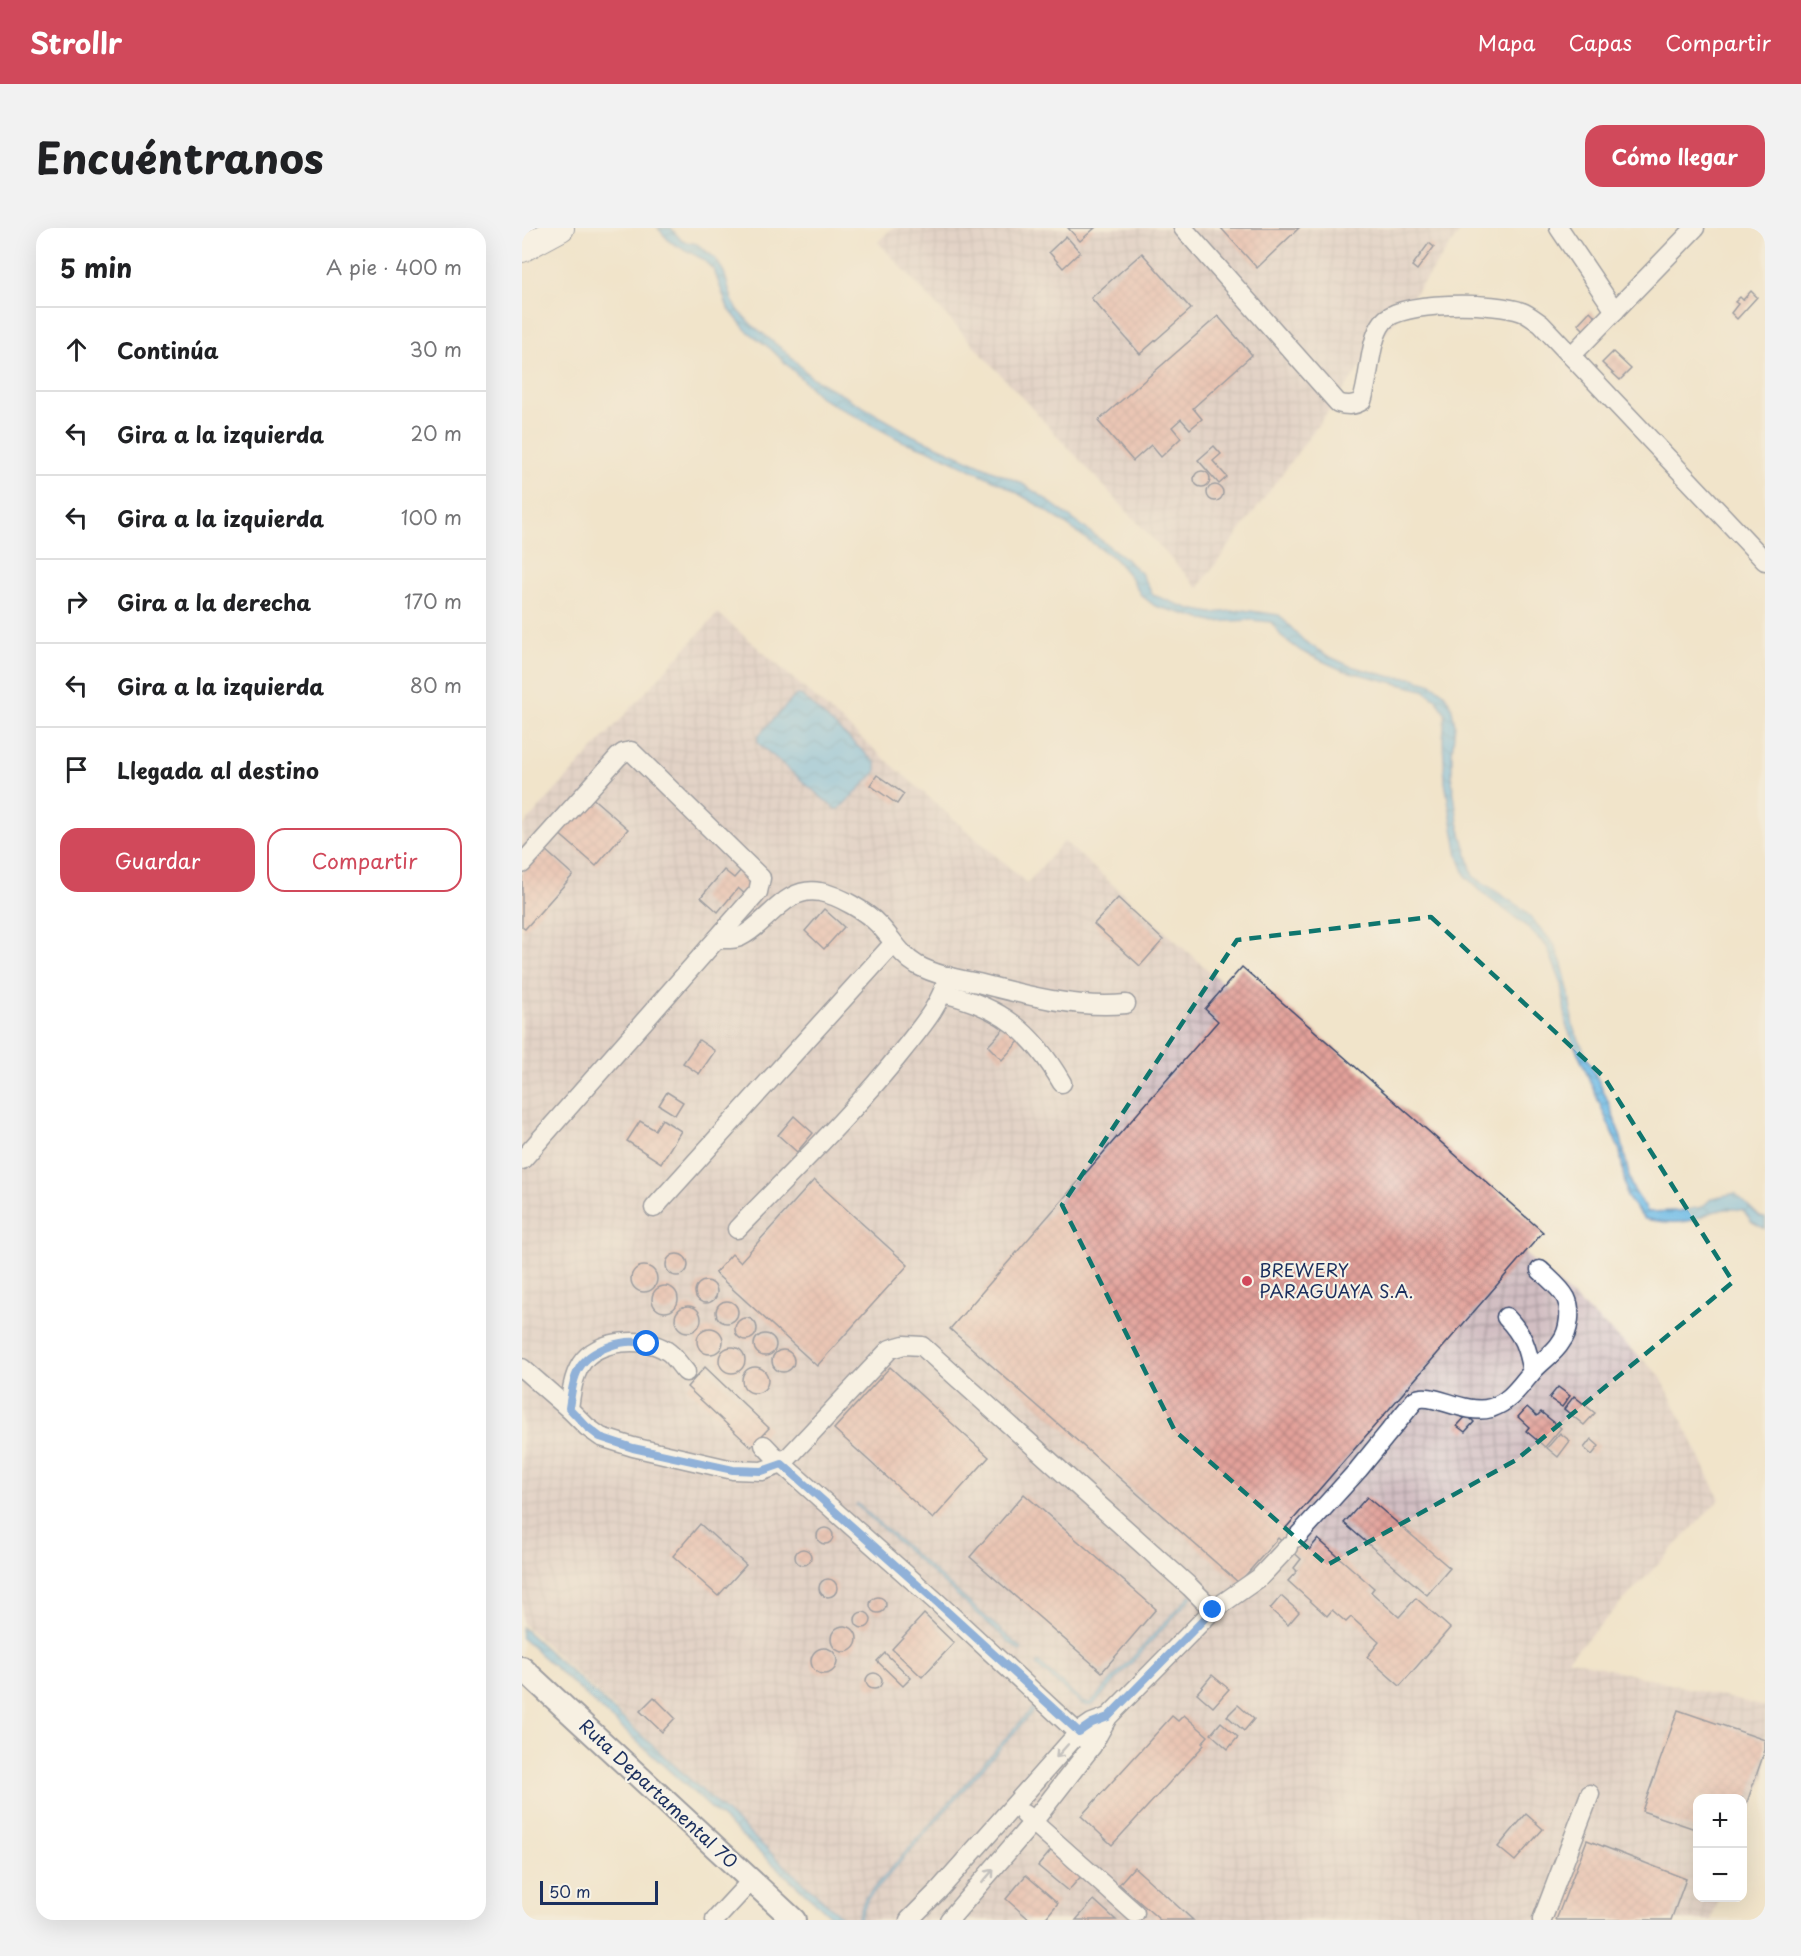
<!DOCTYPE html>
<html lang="es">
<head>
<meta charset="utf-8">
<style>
  :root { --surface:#fff; --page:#f2f2f2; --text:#202124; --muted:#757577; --line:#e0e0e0; --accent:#d1495b }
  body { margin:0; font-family:"Playpen Sans",sans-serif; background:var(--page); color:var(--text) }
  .controls { position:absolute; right:18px; bottom:18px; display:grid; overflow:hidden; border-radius:12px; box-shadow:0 6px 24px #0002 }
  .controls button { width:54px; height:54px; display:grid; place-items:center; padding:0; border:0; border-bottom:2px solid var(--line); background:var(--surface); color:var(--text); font:30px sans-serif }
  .scale { position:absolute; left:18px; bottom:15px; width:118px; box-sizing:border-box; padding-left:6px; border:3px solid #1b2f5e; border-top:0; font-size:16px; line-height:21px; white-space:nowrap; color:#1b2f5e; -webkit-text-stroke:4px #f7f3e8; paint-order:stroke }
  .stop { position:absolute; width:18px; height:18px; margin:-14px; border:4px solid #1a73e8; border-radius:50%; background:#fff }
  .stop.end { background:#1a73e8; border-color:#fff; box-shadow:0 2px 6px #0008 }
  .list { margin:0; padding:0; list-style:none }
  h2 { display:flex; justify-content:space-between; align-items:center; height:78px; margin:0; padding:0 24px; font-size:26px }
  h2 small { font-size:20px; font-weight:400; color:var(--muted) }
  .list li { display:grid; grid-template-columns:39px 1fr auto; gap:18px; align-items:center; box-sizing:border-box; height:84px; padding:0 24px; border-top:2px solid var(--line) }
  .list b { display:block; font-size:22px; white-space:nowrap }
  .list em { font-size:20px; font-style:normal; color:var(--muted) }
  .actions { display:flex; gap:12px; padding:18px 24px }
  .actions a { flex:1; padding:14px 0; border:2px solid var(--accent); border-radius:18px; text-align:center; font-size:21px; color:var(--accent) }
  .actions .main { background:var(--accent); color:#fff }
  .icon { flex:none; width:33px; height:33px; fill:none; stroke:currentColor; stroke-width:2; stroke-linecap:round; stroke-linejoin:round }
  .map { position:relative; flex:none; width:1243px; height:1692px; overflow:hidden; border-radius:18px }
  header { display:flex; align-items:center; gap:36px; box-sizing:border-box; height:84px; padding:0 30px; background:var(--accent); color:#fff }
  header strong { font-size:28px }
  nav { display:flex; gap:33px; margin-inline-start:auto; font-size:21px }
  .intro { display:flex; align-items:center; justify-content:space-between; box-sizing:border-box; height:144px; padding:0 36px }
  h1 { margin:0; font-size:42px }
  .button { padding:15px 27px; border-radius:18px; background:var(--accent); color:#fff; font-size:21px; font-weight:700 }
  main { display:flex; gap:36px; padding:0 36px }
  aside { flex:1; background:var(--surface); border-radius:18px; box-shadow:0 6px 24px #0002 }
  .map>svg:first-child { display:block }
</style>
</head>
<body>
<header>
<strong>Strollr</strong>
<nav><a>Mapa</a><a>Capas</a><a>Compartir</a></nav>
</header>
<div class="intro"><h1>Encuéntranos</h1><a class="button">Cómo llegar</a></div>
<main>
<aside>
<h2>5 min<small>A pie · 400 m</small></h2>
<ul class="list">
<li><svg class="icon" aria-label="ahead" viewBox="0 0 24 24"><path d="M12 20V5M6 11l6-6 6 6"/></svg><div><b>Continúa</b></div><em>30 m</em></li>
<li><svg class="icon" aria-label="left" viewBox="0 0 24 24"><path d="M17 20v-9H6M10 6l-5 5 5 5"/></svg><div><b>Gira a la izquierda</b></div><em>20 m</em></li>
<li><svg class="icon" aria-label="left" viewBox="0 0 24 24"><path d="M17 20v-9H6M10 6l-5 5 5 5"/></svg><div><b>Gira a la izquierda</b></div><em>100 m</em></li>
<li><svg class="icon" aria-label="right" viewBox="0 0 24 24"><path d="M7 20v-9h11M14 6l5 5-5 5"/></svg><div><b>Gira a la derecha</b></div><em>170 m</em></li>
<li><svg class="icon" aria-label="left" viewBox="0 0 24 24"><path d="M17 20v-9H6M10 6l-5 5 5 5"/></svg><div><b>Gira a la izquierda</b></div><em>80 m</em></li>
<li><svg class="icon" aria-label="arrive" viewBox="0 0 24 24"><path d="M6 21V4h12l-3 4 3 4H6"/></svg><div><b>Llegada al destino</b></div></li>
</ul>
<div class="actions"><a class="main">Guardar</a><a>Compartir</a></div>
</aside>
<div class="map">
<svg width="1243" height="1692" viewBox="0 0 1243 1692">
  <defs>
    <pattern id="industrial-grid" width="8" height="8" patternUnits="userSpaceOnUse" patternTransform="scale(1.5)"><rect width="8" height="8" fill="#d2bec2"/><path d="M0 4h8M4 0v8" fill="none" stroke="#aa9ba1"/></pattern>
    <pattern id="water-waves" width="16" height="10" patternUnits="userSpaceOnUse" patternTransform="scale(1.5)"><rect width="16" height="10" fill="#6bbae6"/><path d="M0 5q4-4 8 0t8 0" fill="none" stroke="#5798be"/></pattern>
    <pattern id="building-cross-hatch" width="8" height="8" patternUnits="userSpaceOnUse" patternTransform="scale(1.5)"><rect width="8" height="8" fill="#e3a19a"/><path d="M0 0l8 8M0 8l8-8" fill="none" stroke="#b78481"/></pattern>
  </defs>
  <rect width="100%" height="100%" fill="#f7f3e8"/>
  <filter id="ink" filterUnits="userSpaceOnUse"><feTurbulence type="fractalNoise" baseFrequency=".0167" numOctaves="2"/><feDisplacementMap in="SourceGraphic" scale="12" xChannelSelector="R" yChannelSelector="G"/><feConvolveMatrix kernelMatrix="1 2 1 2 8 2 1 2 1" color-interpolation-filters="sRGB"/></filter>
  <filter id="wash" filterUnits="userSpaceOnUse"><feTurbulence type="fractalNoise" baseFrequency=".008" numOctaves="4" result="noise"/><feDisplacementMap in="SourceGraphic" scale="24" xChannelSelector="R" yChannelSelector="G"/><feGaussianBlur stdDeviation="1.35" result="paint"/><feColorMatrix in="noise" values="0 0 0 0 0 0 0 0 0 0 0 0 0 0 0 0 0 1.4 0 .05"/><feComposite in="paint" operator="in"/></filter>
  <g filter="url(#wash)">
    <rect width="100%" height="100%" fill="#f1e4ca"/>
    <g fill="url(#industrial-grid)">
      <path d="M370 0H941L676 360 356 14Z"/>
      <path d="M196 385 505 655 542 613 1138 1147 1198 1271 1046 1431 1243 1479V1546L1221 1606 1220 1570H1176V1670H1197L1189 1692H321L0 1395V599Z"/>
    </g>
    <g fill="url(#water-waves)" stroke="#4374a2" stroke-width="1.5">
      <path d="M136 0H149L160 13 175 16 193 30 202 44 211 74 217 83 229 96 265 125 289 149 390 207 499 255 521 269 599 327 619 345 631 367 668 381 690 385 721 382 757 387 782 413 806 428 828 438 870 449 891 450 910 456 922 465 929 477 933 496 930 526V552L936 594 951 648 1002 682 1032 716 1040 736 1047 766 1051 799 1086 873 1099 910 1109 958 1126 984 1157 983 1180 979 1190 970 1213 965 1238 989 1243 990V1001L1230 994 1221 982C1193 978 1189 987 1165 993 1151 996 1136 993 1122 991L1105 969 1098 923 1044 797 1040 757 1025 719 1002 696 964 668 944 649 936 628 923 554 921 512 923 485 915 472 901 462 820 442 779 423 760 409 749 394 729 392 690 394 633 378 619 367 609 350 593 331 519 279 482 257 410 223 382 214 299 170 249 121 224 102 206 80 192 42 179 30 148 14Z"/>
      <path d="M274 467H279L354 535V544L317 581H313L236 515V508Z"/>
      <path d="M335 1275 500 1421 498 1424 334 1277Z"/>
      <path d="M669 1366 671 1368 571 1477 565 1478 559 1476 514 1437 516 1434 561 1474 568 1475Z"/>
      <path d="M0 1399 323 1692H313L0 1410Z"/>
      <path d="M511 1479 514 1480 346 1671 337 1692H334L343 1670Z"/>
    </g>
    <g id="blocks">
      <g fill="url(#building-cross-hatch)">
        <path d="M546 0H573L558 13Z"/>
        <path d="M699 0H777L735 40Z"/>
        <path d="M544 8 558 24 541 40 527 24Z"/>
        <path d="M907 15 912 19 895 42 890 38Z"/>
        <path d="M620 25 669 81 618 126 569 70Z"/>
        <path d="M1229 63 1235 69 1215 91 1209 85 1216 76 1213 74 1218 69 1221 72Z"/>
        <path d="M1068 83 1074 89 1062 102 1056 96Z"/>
        <path d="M696 88 730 127 671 180 680 191 668 201 659 191 650 199 659 210 639 229 629 217 611 233 576 193Z"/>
        <path d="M1091 124 1109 141 1098 152 1080 135Z"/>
        <path d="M692 218 699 226 691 233 705 249 697 256 676 232Z"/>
        <circle cx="680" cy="251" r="8"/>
        <circle cx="693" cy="265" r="8"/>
        <path d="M355 547 382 566 375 576 348 557Z"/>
        <path d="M67 567 106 601 74 638 35 604Z"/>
        <path d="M22 621 51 647 3 701 0 699V646Z"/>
        <path d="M202 642 212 650 219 642 235 656 225 668 216 660 196 684 179 669Z"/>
        <path d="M596 670 641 712 618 738 572 696Z"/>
        <path d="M302 681 322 699 302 721 283 703Z"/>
        <path d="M720 739 1021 1004 763 1301 787 1322 796 1311 852 1360 849 1364 877 1389 894 1370 928 1400 878 1458 845 1429 857 1414 829 1389 824 1394 810 1382 805 1388 766 1353 775 1343 772 1340 779 1331 756 1310 717 1355 428 1101 696 793 683 781Z"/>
        <path d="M486 796 500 810 480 832 466 818Z"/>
        <path d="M177 812 193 823 177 846 161 835Z"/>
        <path d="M145 864 161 874 153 887 137 877Z"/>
        <path d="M272 888 291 905 275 924 256 907Z"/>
        <path d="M140 891 159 903 139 935 105 913 118 893 133 902Z"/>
        <path d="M292 952 386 1037 295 1138 193 1045 210 1026 218 1034Z"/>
        <circle cx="155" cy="1037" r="11"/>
        <circle cx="122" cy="1051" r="13"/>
        <circle cx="184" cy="1064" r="11"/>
        <circle cx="143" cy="1071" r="13"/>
        <circle cx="205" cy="1084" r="11"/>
        <circle cx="166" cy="1091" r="13"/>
        <circle cx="224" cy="1101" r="11"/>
        <circle cx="188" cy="1113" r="13"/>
        <circle cx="243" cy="1117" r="11"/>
        <circle cx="210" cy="1132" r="13"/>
        <circle cx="261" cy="1133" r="11"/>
        <circle cx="233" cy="1152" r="13"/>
        <path d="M183 1139 247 1200 229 1219 165 1159Z"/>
        <path d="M368 1139 467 1229 411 1291 312 1201Z"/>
        <path d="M1036 1159 1048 1168 1040 1179 1027 1170Z"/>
        <path d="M1052 1168 1073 1185 1062 1197 1042 1181Z"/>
        <path d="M1005 1179 1015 1188 1019 1184 1039 1200 1023 1219 1004 1203 1007 1199 996 1189Z"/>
        <path d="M945 1187 952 1194 943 1204 935 1198Z"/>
        <path d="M1038 1205 1048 1213 1036 1229 1025 1220Z"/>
        <path d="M1069 1211 1077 1218 1070 1227 1062 1220Z"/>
        <path d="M502 1266 634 1381 580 1444 448 1329Z"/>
        <path d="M845 1269 928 1340 905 1367 822 1295Z"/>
        <path d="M178 1296 224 1337 196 1368 151 1328Z"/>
        <circle cx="303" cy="1308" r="8"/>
        <circle cx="281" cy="1329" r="8"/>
        <circle cx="306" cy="1360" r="9"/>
        <path d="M759 1368 777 1384 766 1397 748 1381Z"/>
        <circle cx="356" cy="1377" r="8"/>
        <circle cx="341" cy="1392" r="8"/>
        <path d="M402 1386 432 1415 400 1449 370 1421Z"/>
        <circle cx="322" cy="1411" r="13"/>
        <circle cx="302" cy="1433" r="13"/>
        <path d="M363 1425 389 1450 381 1458 355 1433Z"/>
        <circle cx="352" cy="1453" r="8"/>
        <path d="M690 1447 707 1461 691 1479 675 1465Z"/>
        <path d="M132 1469 153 1490 140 1504 118 1483Z"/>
        <path d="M716 1477 732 1491 722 1503 705 1488Z"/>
        <path d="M1156 1482 1243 1512V1522L1221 1586 1220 1570H1176V1602L1120 1583Z"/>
        <path d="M662 1487 686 1508 680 1515 682 1517 590 1617 559 1588 650 1488 656 1493Z"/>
        <path d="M699 1494 716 1509 706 1521 689 1506Z"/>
        <path d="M1004 1586 1021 1601 993 1633 976 1619Z"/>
        <path d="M1065 1612 1164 1651 1149 1692H1034Z"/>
        <path d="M532 1619 562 1645 546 1663 516 1638Z"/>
        <path d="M612 1639 671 1692H638L597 1656Z"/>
        <path d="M504 1647 536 1675 522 1692H508L484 1671Z"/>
        <path d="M572 1672 594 1692H554Z"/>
      </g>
    </g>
  </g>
  <g filter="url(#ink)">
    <use href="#blocks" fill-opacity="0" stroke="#3b4a6e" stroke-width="1.5"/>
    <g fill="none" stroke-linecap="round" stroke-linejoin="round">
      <defs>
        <g id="minor">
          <path d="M661 0 816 175C825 178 831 178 840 173 848 150 847 112 861 94 877 72 975 74 1000 84 1006 86 1013 92 1019 96L1243 333"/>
          <path d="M1037 0 1093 83"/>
          <path d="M1049 128 1173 0"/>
          <path d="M0 636 96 529 101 525 109 523 239 650 236 664 0 932"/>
          <path d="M195 711C203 711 211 712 218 709 245 697 263 657 298 664 316 667 345 684 357 697 370 710 378 727 395 737 413 747 436 751 456 755 502 767 556 781 604 776"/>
          <path d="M421 765C479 779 510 803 540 855"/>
          <path d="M132 980 371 716"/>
          <path d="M215 1001C271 943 331 886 381 822 400 798 418 778 426 748"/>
          <path d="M984 1089C1002 1108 1005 1119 1010 1144"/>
          <path d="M0 1140 47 1181"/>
          <path d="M164 1144C158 1138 152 1127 145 1123 123 1108 74 1111 59 1136 51 1149 49 1165 47 1181L65 1199 79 1209 111 1219 211 1242 240 1243 260 1236 368 1121 382 1117 400 1118 668 1359 691 1382 586 1489 570 1518 511 1594 427 1692"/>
          <path d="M242 1217 260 1236 417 1376 570 1518"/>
          <path d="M774 1310 836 1242 893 1172C909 1162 942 1188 969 1180 989 1173 997 1159 1010 1144 1018 1134 1032 1126 1039 1114 1047 1104 1050 1082 1044 1070 1039 1060 1026 1050 1018 1042"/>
          <path d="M691 1382 737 1350 766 1319"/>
          <path d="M502 1586 613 1685"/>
          <path d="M193 1692 230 1652"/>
          <path d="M387 1692 416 1663 557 1504 570 1495 586 1489"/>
          <path d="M1020 1692 1068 1566"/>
        </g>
        <path id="major" d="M0 1440 272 1692"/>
        <path id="highway" d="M0 21 39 0"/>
      </defs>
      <use href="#minor" stroke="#3b4a6e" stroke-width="21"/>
      <use href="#major" stroke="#3b4a6e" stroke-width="26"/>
      <use href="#highway" stroke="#3b4a6e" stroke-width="28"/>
      <use href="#minor" stroke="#fff" stroke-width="18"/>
      <use href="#major" stroke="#fff" stroke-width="22"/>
      <use href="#highway" stroke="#fff" stroke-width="26"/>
    </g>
    <defs><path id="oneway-shaft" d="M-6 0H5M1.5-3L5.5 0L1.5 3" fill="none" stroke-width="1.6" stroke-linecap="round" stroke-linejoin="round" transform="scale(1.5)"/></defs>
    <g stroke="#8d97ae">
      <use href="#oneway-shaft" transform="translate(540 1523) rotate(132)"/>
      <use href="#oneway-shaft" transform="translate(466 1648) rotate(-50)"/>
    </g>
  </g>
  <g fill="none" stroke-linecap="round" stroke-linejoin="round" filter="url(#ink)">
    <path stroke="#1a73e8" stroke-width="8" d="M125 1116C112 1112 101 1113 88 1118 54 1130 52 1147 47 1180L65 1199 78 1209 111 1220 211 1242 240 1243 260 1236 417 1376 557 1504 570 1495 586 1489 691 1382"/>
  </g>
  <path d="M0 0H1243V1692H0ZM909 689 1082 849 1211 1054 994 1232 805 1337 653 1203 540 977 715 712Z" fill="#f1e4ca" fill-opacity=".55" fill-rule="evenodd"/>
  <path fill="none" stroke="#0f766e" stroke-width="4.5" stroke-dasharray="12 8" stroke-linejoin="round" d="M909 689 1082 849 1211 1054 994 1232 805 1337 653 1203 540 977 715 712Z"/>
  <circle fill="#d1495b" stroke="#f7f3e8" stroke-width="2" cx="725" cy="1053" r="6"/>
  <g text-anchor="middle" stroke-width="4.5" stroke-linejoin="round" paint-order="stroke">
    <g font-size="18" fill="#1b2f5e" stroke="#f7f3e8" text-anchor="start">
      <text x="737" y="1049">BREWERY<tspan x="737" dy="21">PARAGUAYA S.A.</tspan></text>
    </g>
    <g font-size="18" fill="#1b2f5e" stroke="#f7f3e8">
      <text transform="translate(136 1566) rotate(43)" y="6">Ruta Departamental 70</text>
    </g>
  </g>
</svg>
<div class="controls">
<button>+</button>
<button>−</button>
</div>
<div class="scale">50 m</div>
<div class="stop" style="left:125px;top:1116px"></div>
<div class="stop end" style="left:691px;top:1382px"></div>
</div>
</main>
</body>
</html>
